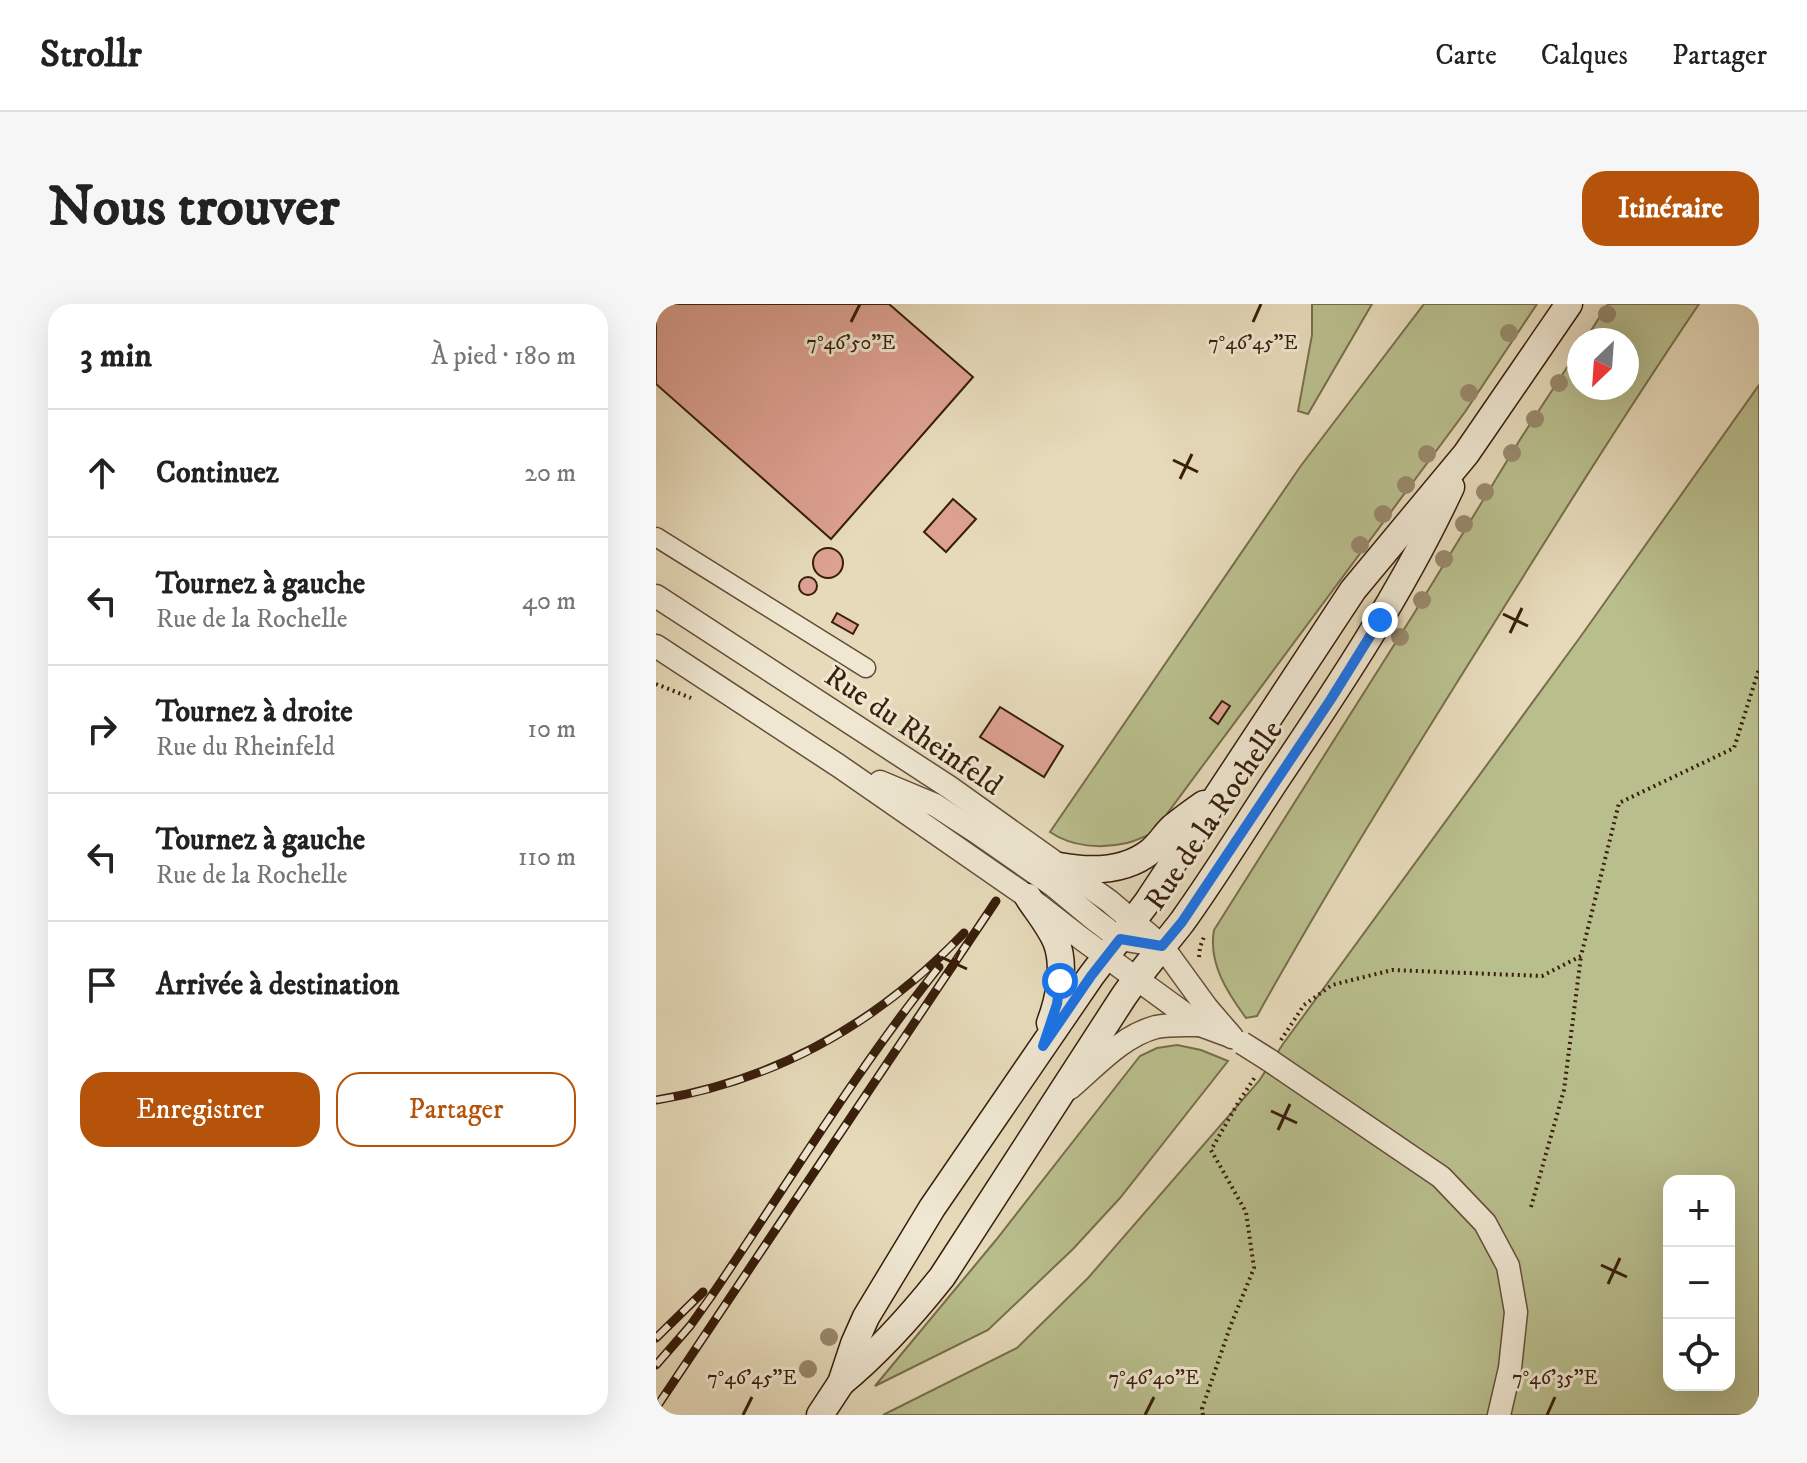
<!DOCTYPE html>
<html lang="fr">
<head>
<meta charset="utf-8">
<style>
  :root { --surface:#fff; --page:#f6f6f6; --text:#222; --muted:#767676; --line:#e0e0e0; --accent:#b45309 }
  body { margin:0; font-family:"IM FELL DW Pica",serif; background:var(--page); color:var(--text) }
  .controls { position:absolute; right:24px; bottom:24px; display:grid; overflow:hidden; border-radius:16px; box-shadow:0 8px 32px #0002 }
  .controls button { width:72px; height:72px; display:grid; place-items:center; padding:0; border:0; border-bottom:2px solid var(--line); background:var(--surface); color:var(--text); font:40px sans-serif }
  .compass { position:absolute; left:911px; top:24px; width:72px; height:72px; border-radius:50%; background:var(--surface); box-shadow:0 8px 32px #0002; rotate:205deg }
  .stop { position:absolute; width:24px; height:24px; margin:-18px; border:6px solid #1a73e8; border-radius:50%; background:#fff }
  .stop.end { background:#1a73e8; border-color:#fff; box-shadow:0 2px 8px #0008 }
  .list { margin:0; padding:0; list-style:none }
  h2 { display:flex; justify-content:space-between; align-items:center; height:104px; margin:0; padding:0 32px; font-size:34px }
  h2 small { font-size:26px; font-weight:400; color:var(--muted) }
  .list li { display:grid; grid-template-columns:52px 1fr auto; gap:24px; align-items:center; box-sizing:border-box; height:128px; padding:0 32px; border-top:2px solid var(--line) }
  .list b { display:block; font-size:30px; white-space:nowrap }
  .list p { margin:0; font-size:26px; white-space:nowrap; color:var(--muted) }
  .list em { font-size:26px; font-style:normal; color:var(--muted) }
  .actions { display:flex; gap:16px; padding:24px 32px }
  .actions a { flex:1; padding:18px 0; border:2px solid var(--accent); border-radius:24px; text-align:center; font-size:28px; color:var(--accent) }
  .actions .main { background:var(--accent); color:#fff }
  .icon { flex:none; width:44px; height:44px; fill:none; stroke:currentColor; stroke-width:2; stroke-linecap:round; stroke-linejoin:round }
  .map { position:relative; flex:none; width:1103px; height:1111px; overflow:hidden; border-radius:24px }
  header { display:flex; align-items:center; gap:48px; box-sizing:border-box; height:112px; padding:0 40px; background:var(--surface); border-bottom:2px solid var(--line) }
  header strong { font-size:38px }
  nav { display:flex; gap:44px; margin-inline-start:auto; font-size:28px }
  .intro { display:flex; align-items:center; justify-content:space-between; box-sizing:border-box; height:192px; padding:0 48px }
  h1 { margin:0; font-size:56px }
  .button { padding:20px 36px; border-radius:24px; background:var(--accent); color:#fff; font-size:28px; font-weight:700 }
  main { display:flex; gap:48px; padding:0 48px }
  aside { flex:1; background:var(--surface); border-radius:24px; box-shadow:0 8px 32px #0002 }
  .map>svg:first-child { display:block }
</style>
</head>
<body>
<header>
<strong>Strollr</strong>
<nav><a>Carte</a><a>Calques</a><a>Partager</a></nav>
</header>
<div class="intro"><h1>Nous trouver</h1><a class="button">Itinéraire</a></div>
<main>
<aside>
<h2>3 min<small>À pied · 180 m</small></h2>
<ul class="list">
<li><svg class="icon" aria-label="ahead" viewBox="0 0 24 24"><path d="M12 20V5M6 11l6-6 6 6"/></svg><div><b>Continuez</b></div><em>20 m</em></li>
<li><svg class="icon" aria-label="left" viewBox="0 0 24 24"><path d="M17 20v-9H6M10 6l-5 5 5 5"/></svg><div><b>Tournez à gauche</b><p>Rue de la Rochelle</p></div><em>40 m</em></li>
<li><svg class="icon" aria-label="right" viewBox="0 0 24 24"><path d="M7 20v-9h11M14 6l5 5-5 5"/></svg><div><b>Tournez à droite</b><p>Rue du Rheinfeld</p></div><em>10 m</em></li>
<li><svg class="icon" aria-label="left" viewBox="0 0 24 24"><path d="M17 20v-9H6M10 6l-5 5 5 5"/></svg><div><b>Tournez à gauche</b><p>Rue de la Rochelle</p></div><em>110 m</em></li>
<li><svg class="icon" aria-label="arrive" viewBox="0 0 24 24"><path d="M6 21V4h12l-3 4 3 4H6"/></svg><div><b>Arrivée à destination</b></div></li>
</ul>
<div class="actions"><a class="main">Enregistrer</a><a>Partager</a></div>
</aside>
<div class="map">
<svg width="1103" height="1111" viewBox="0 0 1103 1111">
  <rect width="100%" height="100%" fill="#e6daba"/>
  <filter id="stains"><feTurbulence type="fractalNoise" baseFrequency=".0025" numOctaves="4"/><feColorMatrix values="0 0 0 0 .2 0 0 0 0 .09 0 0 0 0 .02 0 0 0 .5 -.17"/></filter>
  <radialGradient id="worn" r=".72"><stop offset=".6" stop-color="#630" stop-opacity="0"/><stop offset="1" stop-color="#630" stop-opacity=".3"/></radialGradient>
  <g fill="#b9be8d" stroke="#786e4c" stroke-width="2" fill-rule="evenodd">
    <path d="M656 0H716L652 110 642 107 656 31Z"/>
    <path d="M768 0H881L809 108 496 530C488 532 480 537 471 539 445 545 416 543 394 528L644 163Z"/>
    <path d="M952 0H1043C966 114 893 231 820 348 745 468 670 588 601 712L590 714C571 688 552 659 558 626L757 311 865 134 923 45V84H971V36H929Z"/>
    <path d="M1103 81V1111H227L361 1044 432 974 603 777 627 740 925 332ZM1013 877H1073V1081H1013Z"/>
    <path d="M521 741 545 746 572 757 464 894 417 945 332 1026 219 1082 340 936 484 752 501 744Z"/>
  </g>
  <g fill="#dda192" stroke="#381e0b" stroke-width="2">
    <path d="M0 0H233L317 73 175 235 0 80Z"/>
    <path d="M297 195 320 215 290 248 268 228Z"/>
    <circle cx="172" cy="259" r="15"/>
    <circle cx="152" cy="282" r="9"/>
    <path d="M181 309 202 321 197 330 176 318Z"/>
    <path d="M566 397 574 402 562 420 554 414Z"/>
    <path d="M344 403 407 442 388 473 324 433Z"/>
  </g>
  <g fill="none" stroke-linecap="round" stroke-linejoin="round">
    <defs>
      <path id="minor" d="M0 233 210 364"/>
      <g id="tertiary">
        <path d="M0 292 293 483 453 597 506 642 551 704 576 733"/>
        <path d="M0 342 183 462 372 593 426 635 544 721 574 732"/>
        <path d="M224 478 279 501 319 527 398 582 439 616 464 635 506 642"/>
        <path d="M613 756 785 873 829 919 852 962 860 1008 854 1064 843 1111"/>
        <path d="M414 784C440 762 466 732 500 723 514 720 529 721 544 721"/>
      </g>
      <g id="secondary">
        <path d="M403 562C435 568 469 568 495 547 504 540 509 530 517 523 527 515 538 507 548 500"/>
        <path d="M372 593C381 607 393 621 400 637 410 662 403 695 394 719"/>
        <path d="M185 1079C223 1048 255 1012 286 973L466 695C484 668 506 644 526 618 559 572 589 523 620 476 684 381 747 286 795 183"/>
        <path d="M164 1111 185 1079 198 1040 210 1013 276 904 435 672 492 597 697 286 810 150 913 0"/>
      </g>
    </defs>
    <use href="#minor" stroke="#644d37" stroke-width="21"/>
    <use href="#tertiary" stroke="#644d37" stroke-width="25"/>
    <use href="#secondary" stroke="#381e0b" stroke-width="29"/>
    <g stroke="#381e0b" stroke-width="4" stroke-dasharray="2 4" stroke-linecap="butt">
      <path d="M0 380 35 394"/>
      <path d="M543 653 544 643 548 633"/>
      <path d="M625 736 648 701 676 681 736 666 886 672 925 652 963 499 1078 444 1103 365"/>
      <path d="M875 903 908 786 925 652"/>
      <path d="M547 1111 546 1105 574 1023 598 964 590 908 555 846 582 799 599 773"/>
    </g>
    <use href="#minor" stroke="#efe7d2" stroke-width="18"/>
    <use href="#tertiary" stroke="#efe7d2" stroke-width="22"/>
    <use href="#secondary" stroke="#efe7d2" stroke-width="26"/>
    <defs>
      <g id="rail">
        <path d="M0 796C123 776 223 718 308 629"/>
        <path d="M0 1034 47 988"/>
        <path d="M0 1061 34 1022 54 994C130 883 199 767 283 663"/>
        <path d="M0 1104 340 597"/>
      </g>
    </defs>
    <use href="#rail" stroke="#381e0b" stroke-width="9"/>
    <use href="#rail" stroke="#efe7d2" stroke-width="6" stroke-dasharray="18" stroke-linecap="butt"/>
    <defs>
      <path id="tertiary-bridge" d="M586 739 613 756"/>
    </defs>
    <use href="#tertiary-bridge" stroke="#644d37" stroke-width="25" stroke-linecap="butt"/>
    <use href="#tertiary-bridge" stroke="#efe7d2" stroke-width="22"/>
  </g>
  <g fill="#98896c">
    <circle cx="951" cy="10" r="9"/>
    <circle cx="853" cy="29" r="9"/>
    <circle cx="903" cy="79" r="9"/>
    <circle cx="813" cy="89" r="9"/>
    <circle cx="879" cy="115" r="9"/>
    <circle cx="856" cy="149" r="9"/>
    <circle cx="771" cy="150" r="9"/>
    <circle cx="750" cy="181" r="9"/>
    <circle cx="829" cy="188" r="9"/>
    <circle cx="727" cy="210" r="9"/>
    <circle cx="808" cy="220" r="9"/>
    <circle cx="704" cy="241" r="9"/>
    <circle cx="788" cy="255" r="9"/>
    <circle cx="766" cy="296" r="9"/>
    <circle cx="744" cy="333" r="9"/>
    <circle cx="173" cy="1033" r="9"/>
    <circle cx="152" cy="1065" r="9"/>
  </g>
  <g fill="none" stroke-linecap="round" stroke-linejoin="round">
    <path stroke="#1a73e8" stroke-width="10" d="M404 677 401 700 387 742 435 672 464 635 506 642 526 618 675 395 724 316"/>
  </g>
  <path fill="none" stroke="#381e0b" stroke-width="3" d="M195 18 204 0M597 18 605 0M517 156 542 168M524 175 536 150M847 310 872 322M854 329 866 304M285 653 311 665M292 672 304 646M615 807 641 819M622 826 634 800M945 961 971 973M952 980 964 954M87 1111 96 1093M489 1111 498 1093M891 1111 899 1093"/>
  <g text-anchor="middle" stroke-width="6" stroke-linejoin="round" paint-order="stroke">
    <g font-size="30" fill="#381e0b" stroke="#efe7d2">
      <text transform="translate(258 426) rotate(34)" y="10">Rue du Rheinfeld</text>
      <text transform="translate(557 511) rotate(-56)" y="10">Rue de la Rochelle</text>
    </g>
  </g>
  <g font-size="20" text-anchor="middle" fill="#381e0b" stroke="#efe7d2" stroke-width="6" stroke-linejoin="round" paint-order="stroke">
    <text x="195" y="45">7°46'50"E</text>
    <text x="597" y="45">7°46'45"E</text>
    <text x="96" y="1080">7°46'45"E</text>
    <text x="498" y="1080">7°46'40"E</text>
    <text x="899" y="1080">7°46'35"E</text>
  </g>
  <rect width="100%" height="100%" filter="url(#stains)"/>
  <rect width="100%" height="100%" fill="url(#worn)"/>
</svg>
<div class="controls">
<button>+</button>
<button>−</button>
<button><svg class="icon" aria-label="locate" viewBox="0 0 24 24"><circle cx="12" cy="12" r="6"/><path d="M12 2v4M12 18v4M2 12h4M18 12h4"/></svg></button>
</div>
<svg class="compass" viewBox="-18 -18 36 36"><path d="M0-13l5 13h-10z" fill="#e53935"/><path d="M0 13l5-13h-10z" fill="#767676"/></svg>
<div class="stop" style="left:404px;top:677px"></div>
<div class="stop end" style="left:724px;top:316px"></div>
</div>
</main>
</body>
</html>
